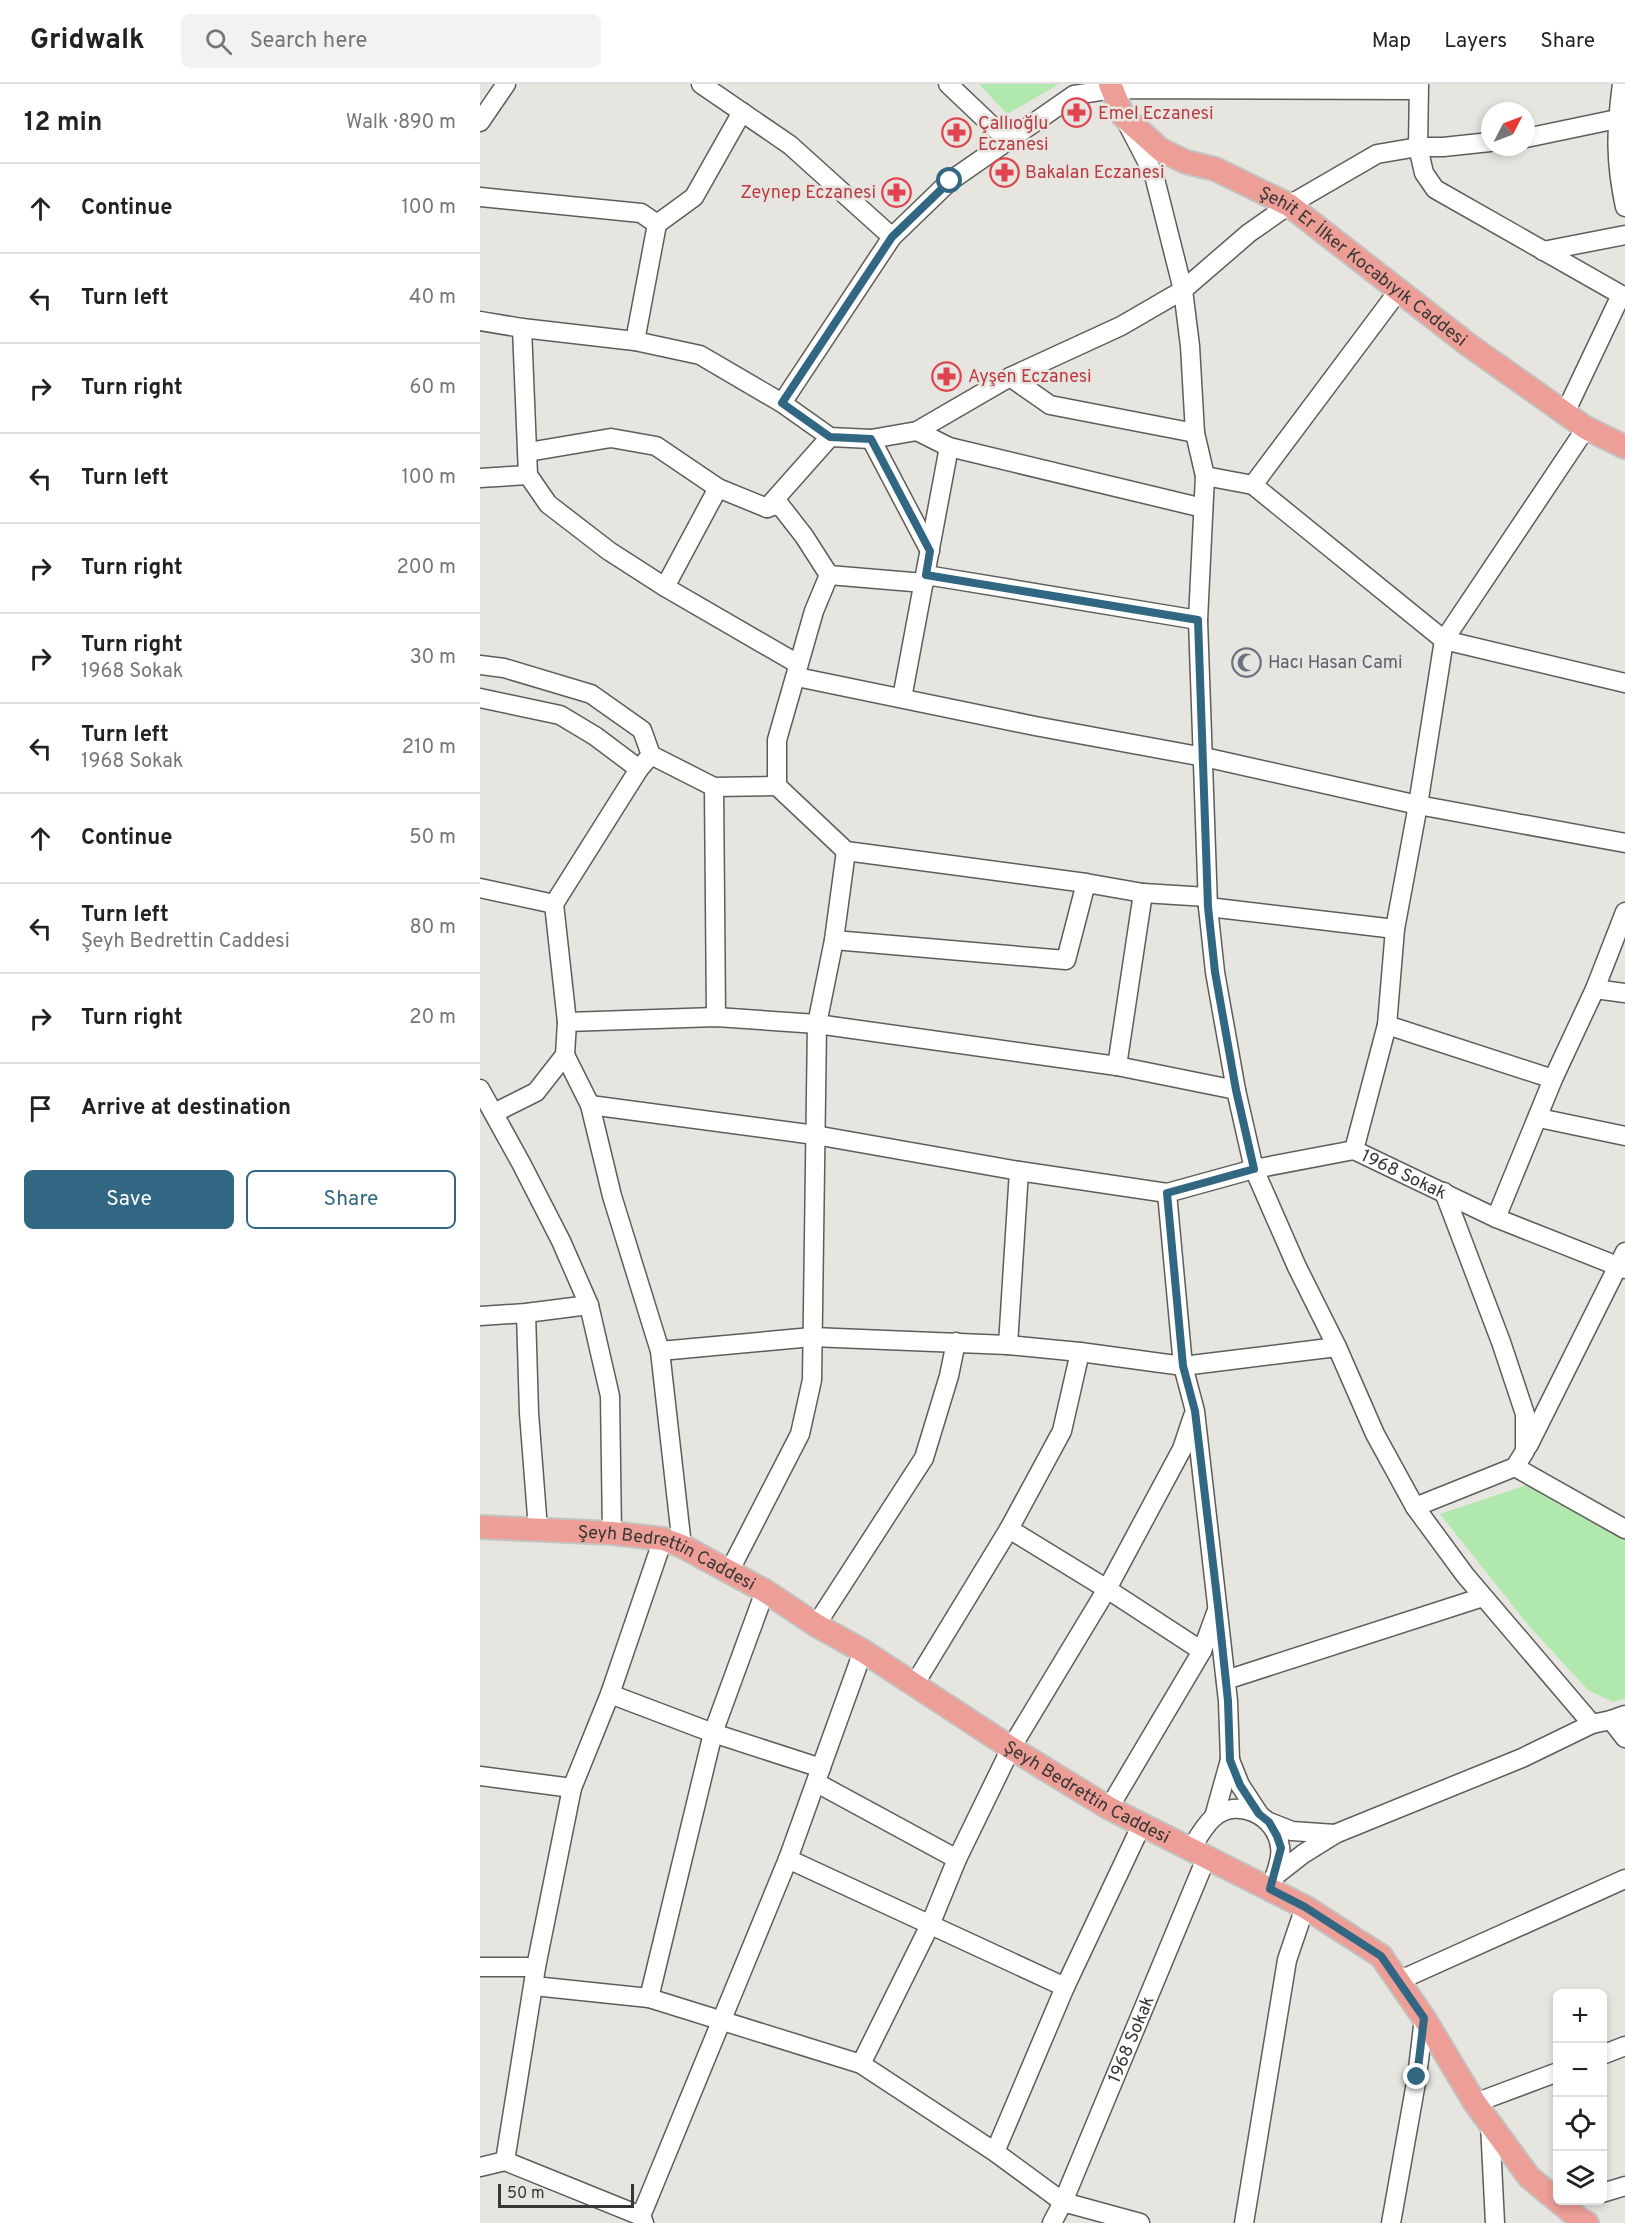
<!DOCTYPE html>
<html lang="en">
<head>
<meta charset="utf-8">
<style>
  :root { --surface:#fff; --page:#f2f2f2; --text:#222; --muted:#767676; --line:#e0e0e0; --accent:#316782 }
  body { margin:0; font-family:Overpass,sans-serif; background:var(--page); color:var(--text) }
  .controls { position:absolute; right:18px; bottom:18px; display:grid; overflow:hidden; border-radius:9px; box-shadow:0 3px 9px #0003 }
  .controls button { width:54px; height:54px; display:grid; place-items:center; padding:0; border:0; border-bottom:2px solid var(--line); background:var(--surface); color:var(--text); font:30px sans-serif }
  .compass { position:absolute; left:1001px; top:18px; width:54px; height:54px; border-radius:50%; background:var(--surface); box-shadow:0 3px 9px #0003; rotate:48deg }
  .scale { position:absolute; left:18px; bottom:15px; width:136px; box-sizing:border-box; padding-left:6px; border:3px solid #373635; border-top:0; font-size:16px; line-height:21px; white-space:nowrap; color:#373635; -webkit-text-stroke:4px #e6e5e0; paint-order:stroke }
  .stop { position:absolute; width:18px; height:18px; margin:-14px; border:4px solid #316782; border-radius:50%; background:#fff }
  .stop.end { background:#316782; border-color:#fff; box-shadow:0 2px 6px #0008 }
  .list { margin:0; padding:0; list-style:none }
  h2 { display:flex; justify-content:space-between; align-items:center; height:78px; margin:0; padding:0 24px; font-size:26px }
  h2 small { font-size:20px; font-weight:400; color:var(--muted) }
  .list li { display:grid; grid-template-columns:39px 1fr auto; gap:18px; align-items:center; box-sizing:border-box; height:90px; padding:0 24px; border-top:2px solid var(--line) }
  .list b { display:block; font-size:22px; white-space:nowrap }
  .list p { margin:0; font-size:20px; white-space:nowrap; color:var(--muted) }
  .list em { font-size:20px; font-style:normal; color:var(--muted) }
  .actions { display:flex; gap:12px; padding:18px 24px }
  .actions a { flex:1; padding:14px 0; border:2px solid var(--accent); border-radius:9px; text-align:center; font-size:21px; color:var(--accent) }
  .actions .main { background:var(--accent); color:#fff }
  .icon { flex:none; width:33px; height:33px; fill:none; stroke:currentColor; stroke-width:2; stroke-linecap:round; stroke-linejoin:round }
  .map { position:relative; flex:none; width:1145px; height:2139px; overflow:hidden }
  header { display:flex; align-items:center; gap:36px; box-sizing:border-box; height:84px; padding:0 30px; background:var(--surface); border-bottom:2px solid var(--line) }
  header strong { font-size:28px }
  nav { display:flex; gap:33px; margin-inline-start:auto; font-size:21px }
  .search { width:420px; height:54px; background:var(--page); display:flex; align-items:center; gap:15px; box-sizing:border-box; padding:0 21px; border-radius:9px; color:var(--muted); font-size:22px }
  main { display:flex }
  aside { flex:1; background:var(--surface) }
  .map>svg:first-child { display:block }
</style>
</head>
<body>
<header>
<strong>Gridwalk</strong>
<div class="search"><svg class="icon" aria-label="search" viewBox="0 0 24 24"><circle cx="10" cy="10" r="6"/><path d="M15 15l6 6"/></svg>Search here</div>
<nav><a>Map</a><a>Layers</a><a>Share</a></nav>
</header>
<main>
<aside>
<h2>12 min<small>Walk · 890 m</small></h2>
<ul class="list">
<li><svg class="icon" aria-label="ahead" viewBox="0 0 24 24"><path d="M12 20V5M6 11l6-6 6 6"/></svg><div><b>Continue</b></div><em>100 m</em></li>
<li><svg class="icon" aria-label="left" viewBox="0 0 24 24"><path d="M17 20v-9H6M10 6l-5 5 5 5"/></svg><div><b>Turn left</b></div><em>40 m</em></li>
<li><svg class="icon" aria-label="right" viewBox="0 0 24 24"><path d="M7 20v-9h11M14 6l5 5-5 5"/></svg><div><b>Turn right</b></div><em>60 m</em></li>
<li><svg class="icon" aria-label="left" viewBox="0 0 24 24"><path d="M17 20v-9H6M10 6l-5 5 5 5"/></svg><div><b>Turn left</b></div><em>100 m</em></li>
<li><svg class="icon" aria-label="right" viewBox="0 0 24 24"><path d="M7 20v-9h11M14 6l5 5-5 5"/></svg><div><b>Turn right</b></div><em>200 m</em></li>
<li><svg class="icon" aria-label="right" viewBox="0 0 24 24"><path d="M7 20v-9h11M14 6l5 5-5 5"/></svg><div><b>Turn right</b><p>1968 Sokak</p></div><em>30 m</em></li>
<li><svg class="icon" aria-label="left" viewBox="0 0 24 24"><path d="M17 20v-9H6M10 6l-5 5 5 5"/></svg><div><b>Turn left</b><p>1968 Sokak</p></div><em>210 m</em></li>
<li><svg class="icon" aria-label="ahead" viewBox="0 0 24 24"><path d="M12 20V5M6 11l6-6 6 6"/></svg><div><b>Continue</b></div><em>50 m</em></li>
<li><svg class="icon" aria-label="left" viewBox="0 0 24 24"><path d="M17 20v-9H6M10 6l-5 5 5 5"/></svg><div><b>Turn left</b><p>Şeyh Bedrettin Caddesi</p></div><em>80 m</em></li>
<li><svg class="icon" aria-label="right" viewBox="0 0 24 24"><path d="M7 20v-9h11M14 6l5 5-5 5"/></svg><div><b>Turn right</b></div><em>20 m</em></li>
<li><svg class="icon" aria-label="arrive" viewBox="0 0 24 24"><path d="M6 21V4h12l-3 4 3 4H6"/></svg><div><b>Arrive at destination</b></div></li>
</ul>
<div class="actions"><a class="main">Save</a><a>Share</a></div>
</aside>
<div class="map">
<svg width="1145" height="2139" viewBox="0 0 1145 2139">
  <rect width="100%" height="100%" fill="#e6e5e0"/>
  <g fill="#b1e8ad">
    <path d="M499 0H579L527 30Z"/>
    <path d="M1047 1401 1145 1454V1614L1133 1618 1108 1606 1050 1543 960 1430Z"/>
  </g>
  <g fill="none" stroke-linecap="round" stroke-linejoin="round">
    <defs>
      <g id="minor">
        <path d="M221 0 310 61 412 153"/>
        <path d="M468 0 528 57"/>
        <path d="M939 0 938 63 944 89 955 105 1145 213"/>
        <path d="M1142 0C1136 46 1135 77 1145 123"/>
        <path d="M0 38 26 0"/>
        <path d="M647 39 674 91 703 206 710 262 715 349 725 392 718 536 728 823 735 888 756 1006 774 1085 817 1183 857 1263 895 1350 935 1423 985 1491 1112 1640"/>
        <path d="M1046 54 1137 35"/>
        <path d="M0 113 161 129 177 140 155 257"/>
        <path d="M177 140 214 113 262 28"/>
        <path d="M1063 167 1145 151"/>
        <path d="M0 237 42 244 155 257 220 271 302 319 350 353 391 355 437 347 530 293 641 242 703 206 769 149 809 121 897 70 938 63H963L1010 58"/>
        <path d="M42 244 48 391 68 420 129 467 185 503 318 580"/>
        <path d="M530 293 570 321 715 349"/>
        <path d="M302 319 412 153 470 97 594 11 633 5 938 6"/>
        <path d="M1085 329 1141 211"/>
        <path d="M391 355 450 467"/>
        <path d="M469 363 723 424"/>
        <path d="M48 368 131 354 176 362 238 404 287 424 299 420 324 452 349 491 334 527 297 656V702L366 767 606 799 663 809 727 813"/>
        <path d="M725 392 773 401 919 206"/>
        <path d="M0 394 48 391"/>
        <path d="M773 401 964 556 1145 599"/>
        <path d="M287 424 350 353"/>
        <path d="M349 491 444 499"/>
        <path d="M446 491 718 536"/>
        <path d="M185 503 238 404"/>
        <path d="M0 581 24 584 111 610 162 646 171 671 234 703 297 702"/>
        <path d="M317 593 555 642 724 673 938 721 1145 759"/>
        <path d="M0 614 80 631 115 652 159 685"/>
        <path d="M422 614 469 363 437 347"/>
        <path d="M234 703 236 933"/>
        <path d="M0 804 74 820"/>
        <path d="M728 823 915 845"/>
        <path d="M354 856 586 876 606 799"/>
        <path d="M1115 905 1145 909"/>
        <path d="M87 938 236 933 337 940 637 982 756 1006"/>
        <path d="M907 941 1073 995"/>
        <path d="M85 971 110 1021 132 1112 180 1267 202 1462"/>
        <path d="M637 982 663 809"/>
        <path d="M0 1005 41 1079 81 1157 109 1221 130 1312 132 1449"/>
        <path d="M110 1021 335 1051 539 1087 687 1109"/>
        <path d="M14 1029 56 1008 85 971 87 938 74 820 159 685 171 671"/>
        <path d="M1059 1034 1145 1052"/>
        <path d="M874 1066 907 941 915 845 938 721 964 556 1106 344"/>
        <path d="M1016 1134 1073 995 1115 905 1145 828"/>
        <path d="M46 1229 49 1329 58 1445"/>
        <path d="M0 1232 46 1229 109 1221"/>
        <path d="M528 1261 539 1087"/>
        <path d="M180 1267 332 1253 528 1261 600 1268 703 1282 857 1263"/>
        <path d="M1048 1362 1145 1168"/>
        <path d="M1035 1383 1145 1445"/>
        <path d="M935 1423 1035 1383 1045 1367V1330L1021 1258 964 1108"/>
        <path d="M529 1445 627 1505 722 1567"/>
        <path d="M249 1488 320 1350 332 1296 337 940 354 856 366 767"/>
        <path d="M336 1541 444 1374 469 1292 476 1258"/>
        <path d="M746 1596 1003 1513"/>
        <path d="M434 1601 529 1445 582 1347 600 1268"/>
        <path d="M130 1610 233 1649 341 1684"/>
        <path d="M1131 1636 1145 1654"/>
        <path d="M750 1676 760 1701 779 1730"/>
        <path d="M0 1692 92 1704"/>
        <path d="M337 1699 477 1775"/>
        <path d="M629 1724 722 1567 737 1526"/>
        <path id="s1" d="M734 1733 750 1676 748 1617 715 1327 703 1282 687 1109 774 1085 874 1066 1016 1134 1145 1185"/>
        <path d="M789 1738 812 1747 855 1750"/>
        <path d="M711 1765C717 1755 724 1742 733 1734 757 1712 797 1732 800 1763 802 1772 797 1785 794 1795"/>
        <path d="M308 1775 585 1903"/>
        <path d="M795 1792 823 1770 855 1750 1042 1674 1112 1640 1131 1636 1145 1631"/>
        <path d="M0 1883H56"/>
        <path d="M918 1897 1145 1795"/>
        <path d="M54 1902 169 1914 381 1980 515 2068 583 2118 660 2139"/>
        <path d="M169 1914 233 1649 285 1507"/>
        <path d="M1122 1971 1145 1962"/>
        <path d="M381 1980 450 1841 477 1775 531 1664 627 1505 702 1365 713 1332"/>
        <path d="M995 2019 1078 1988"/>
        <path d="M1010 2040 1015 2139"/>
        <path d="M515 2068 585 1903 662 1740"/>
        <path d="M25 2077 56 1883 92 1704 130 1610 183 1455"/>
        <path d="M0 2083 25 2077 161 2132"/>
        <path d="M1122 2109 1145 2102"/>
        <path d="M164 2139 161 2132 308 1775 383 1567"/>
        <path id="s2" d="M572 2139 583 2118 727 1772"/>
        <path d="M764 2139 807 1876 825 1823"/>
        <path d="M911 2139 937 1993 944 1934"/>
      </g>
      <g id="major">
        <path id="s3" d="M630 0 643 32 681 66 706 78 735 85 809 121 990 262 1106 344 1145 363"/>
        <path id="s4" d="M0 1443 132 1449 183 1455 202 1462 285 1507 336 1541 383 1567 531 1664 629 1724 825 1823 901 1872 944 1934 995 2019 1049 2093 1102 2137 1107 2139"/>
      </g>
    </defs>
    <use href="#minor" stroke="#5e5d59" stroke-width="21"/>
    <use href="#major" stroke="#c3c3c2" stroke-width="26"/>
    <use href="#minor" stroke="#fff" stroke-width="18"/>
    <use href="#major" stroke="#ec9e97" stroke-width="22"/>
  </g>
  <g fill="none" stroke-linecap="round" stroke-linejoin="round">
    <path stroke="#316782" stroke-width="8" d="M470 97 412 153 302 319 350 353 391 355 450 467 446 491 718 536 728 823 735 888 756 1006 774 1085 687 1109 703 1282 715 1327 738 1522 748 1617 750 1676 760 1701 779 1730 789 1738 797 1752 801 1764 790 1805 825 1823 901 1872 944 1934 937 1993"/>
  </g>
  <defs>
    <symbol id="pharmacy-ring" viewBox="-11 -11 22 22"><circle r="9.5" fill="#e6e5e0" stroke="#e0444e" stroke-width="1.5"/><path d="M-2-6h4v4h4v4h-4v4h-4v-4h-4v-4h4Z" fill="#e0444e"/></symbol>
    <symbol id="mosque-ring" viewBox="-11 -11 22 22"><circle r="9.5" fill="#e6e5e0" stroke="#6b7280" stroke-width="1.5"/><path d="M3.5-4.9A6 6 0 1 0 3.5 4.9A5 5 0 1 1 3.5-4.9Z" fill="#6b7280"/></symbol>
  </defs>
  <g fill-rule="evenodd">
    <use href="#pharmacy-ring" x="580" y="12" width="33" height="33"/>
    <use href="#pharmacy-ring" x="460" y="32" width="33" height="33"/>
    <use href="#pharmacy-ring" x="508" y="72" width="33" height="33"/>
    <use href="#pharmacy-ring" x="400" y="92" width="33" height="33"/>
    <use href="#pharmacy-ring" x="450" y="276" width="33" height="33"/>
    <use href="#mosque-ring" x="750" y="562" width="33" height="33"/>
  </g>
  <g text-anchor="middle" stroke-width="5" stroke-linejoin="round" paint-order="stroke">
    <g font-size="18" fill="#be3a42" stroke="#e6e5e0" text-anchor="start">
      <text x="618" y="35">Emel Eczanesi</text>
      <text x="498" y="45">Çallıoğlu<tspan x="498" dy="21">Eczanesi</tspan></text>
      <text x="545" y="94">Bakalan Eczanesi</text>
      <text x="396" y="114" text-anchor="end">Zeynep Eczanesi</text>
      <text x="488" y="298">Ayşen Eczanesi</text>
    </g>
    <g font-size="18" fill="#373635" stroke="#e6e5e0">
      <text dy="6" stroke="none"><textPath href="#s3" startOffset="321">Şehit Er İlker Kocabıyık Caddesi</textPath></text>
      <text dy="6" stroke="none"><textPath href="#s1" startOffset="878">1968 Sokak</textPath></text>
      <text dy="6" stroke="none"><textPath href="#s4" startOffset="192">Şeyh Bedrettin Caddesi</textPath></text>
      <text dy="6" stroke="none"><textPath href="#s4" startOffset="678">Şeyh Bedrettin Caddesi</textPath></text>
      <text dy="6" stroke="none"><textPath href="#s2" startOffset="200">1968 Sokak</textPath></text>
    </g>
    <g font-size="18" fill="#5b616d" stroke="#e6e5e0" text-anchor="start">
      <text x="788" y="584">Hacı Hasan Cami</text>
    </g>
  </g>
</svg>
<div class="controls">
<button>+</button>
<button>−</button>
<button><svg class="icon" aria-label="locate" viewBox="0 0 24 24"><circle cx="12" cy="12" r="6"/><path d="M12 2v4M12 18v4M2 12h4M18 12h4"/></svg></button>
<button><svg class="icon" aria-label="layers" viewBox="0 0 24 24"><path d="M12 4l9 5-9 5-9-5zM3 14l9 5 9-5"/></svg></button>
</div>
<svg class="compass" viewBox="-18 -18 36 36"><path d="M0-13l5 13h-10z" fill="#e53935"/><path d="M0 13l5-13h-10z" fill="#767676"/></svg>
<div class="scale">50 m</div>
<div class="stop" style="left:470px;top:97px"></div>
<div class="stop end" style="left:937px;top:1993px"></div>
</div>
</main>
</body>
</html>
